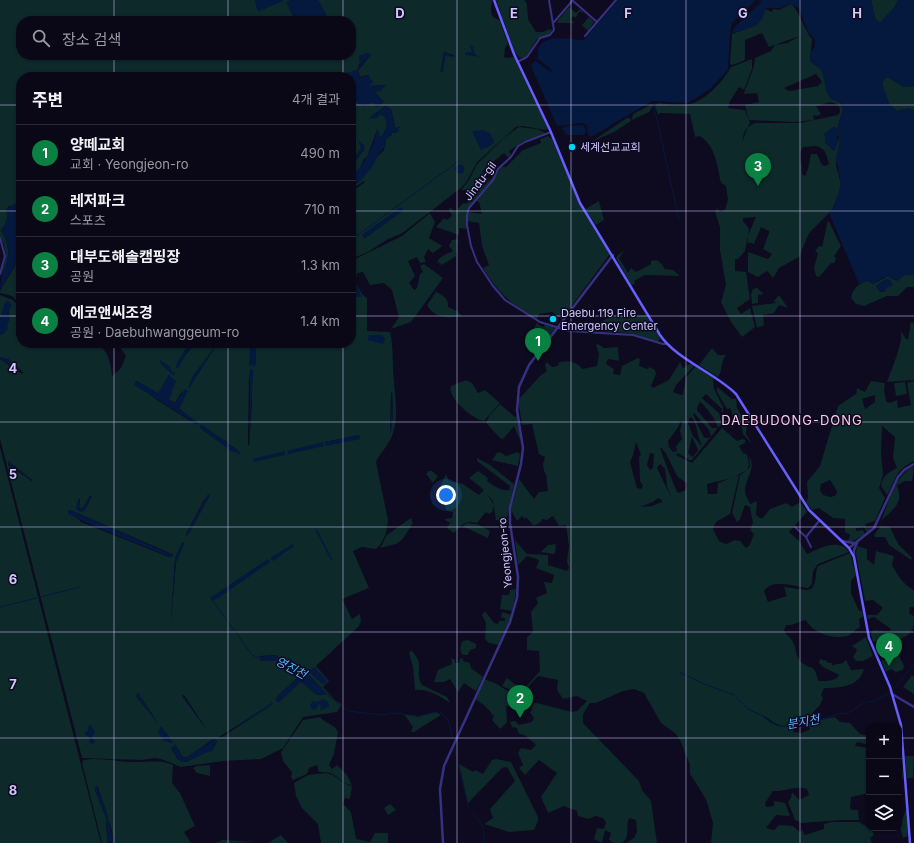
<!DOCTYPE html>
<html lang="ko">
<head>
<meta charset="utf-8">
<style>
  :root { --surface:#0a0817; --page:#131120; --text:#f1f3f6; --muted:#999aa1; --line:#2a2936; --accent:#0b8043 }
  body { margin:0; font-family:Inter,"Noto Sans KR",sans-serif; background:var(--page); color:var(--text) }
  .controls { position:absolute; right:12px; bottom:12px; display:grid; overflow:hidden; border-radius:8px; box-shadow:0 1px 3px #0004 }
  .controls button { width:36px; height:36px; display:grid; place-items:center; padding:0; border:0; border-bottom:1px solid var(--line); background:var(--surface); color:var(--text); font:20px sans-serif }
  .you { position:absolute; left:446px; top:495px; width:14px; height:14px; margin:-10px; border:3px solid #fff; border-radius:50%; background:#1a73e8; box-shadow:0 0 0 6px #1a73e833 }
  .badge { display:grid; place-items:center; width:26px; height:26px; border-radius:50%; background:var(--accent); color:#fff; font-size:13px; font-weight:700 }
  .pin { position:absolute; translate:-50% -33px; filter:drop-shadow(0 1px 2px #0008) }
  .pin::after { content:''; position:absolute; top:21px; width:14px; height:12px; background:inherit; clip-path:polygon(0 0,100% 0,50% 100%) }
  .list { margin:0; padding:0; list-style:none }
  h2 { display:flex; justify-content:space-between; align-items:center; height:52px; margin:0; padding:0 16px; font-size:17px }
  h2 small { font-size:13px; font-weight:400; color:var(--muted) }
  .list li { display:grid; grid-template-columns:26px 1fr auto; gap:12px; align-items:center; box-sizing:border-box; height:56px; padding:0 16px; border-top:1px solid var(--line) }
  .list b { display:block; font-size:15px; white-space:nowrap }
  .list p { margin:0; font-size:13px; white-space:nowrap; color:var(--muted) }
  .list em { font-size:13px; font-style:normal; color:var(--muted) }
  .icon { flex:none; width:22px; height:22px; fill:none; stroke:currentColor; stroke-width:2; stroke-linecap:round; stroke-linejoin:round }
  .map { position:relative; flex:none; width:914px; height:843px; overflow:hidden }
  .search { position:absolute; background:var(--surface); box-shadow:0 1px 3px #0004; left:16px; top:16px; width:340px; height:44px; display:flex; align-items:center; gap:10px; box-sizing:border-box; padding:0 14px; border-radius:16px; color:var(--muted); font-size:15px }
  .panel { position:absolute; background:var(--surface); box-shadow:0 1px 3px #0004; left:16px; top:72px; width:340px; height:276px; border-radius:16px }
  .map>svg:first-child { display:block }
</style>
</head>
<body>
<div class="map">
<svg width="914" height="843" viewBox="0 0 914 843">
  <rect width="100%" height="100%" fill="#0e0a1f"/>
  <g fill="#0d2929" fill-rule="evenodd">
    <path d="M0 0H255L258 11 283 0H292L287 2 295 21H21V55H351V21H329L318 0H492L491 9 492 16 500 21 508 44 505 48 504 57 507 58 514 57 548 129 545 130 523 126 516 127 477 162 467 181 461 188 401 234 388 239 368 252 351 259V192L365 182 364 181 351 190V188L362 179 377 157 384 150 386 139 392 133H395L400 127 396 131 391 109 385 106 369 118 382 114C390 121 387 128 382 136L379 137 377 130 367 157 364 159 359 170 351 177V166L364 150 359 141 361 149 351 162V98L374 103 375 92 381 90 385 85 370 86 368 85 370 80 369 75 360 77 358 71 368 58 361 61 357 70 347 74 343 73 338 75V77L331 75 288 77 282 75V77H21V200L16 204 8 207C8 217 8 222 1 230 12 248 9 261 0 279L6 256 4 244 0 236ZM444 52 455 56H445L443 70 441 72ZM399 209 402 211 365 238 362 235Z"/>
    <path d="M496 0H524L527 4 528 19 536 32H543L549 29 552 30 551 34 537 39 526 57 520 58 515 53Z"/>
    <path d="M871 0H898L895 7 880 23 875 19Z"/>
    <path d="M791 4C798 8 804 30 812 39L810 61 822 70 831 99 839 101 843 109 838 126 840 140 836 165 841 184 840 191 832 210 809 233 799 257 779 268 773 278 767 271 758 277 748 272V252L768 259 772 254 763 249 769 233V231L761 227 754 244 748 242 747 247 748 235 756 217 743 218V221L749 229 745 251 738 259H735V271L746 272 750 299 737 308 741 314 750 308 755 327 742 337 731 322 721 302 726 285 720 250V227L715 212 717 208 720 212 725 210 728 200 726 186 721 183C717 165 716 147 700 136L695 137 690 114 660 113 658 115 655 106 658 103C668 104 680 106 690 104 705 101 724 80 731 67L752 59V69L744 90 739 87 730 101 728 108 745 110 750 123 744 133 742 142 748 127 755 123H800L838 115 840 112 839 105 831 102 816 106 821 114 817 116 813 115 814 120 794 122 749 120 745 105 759 102 757 93 744 94C747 82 754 71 755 58L771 51 775 45 787 43 800 36 769 47 762 33 745 40V60L733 65 730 64 732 34C745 29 761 25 765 9L772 12 773 9 779 10ZM816 74 822 82 818 86 789 91 784 88ZM837 128 839 139 834 151 825 142 826 137 825 135ZM816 146C827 149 826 155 829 164L825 166 822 165 817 154H811L808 169 805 176 802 174C803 164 797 155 803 147Z"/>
    <path d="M569 7 576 13 580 9 583 12 582 13 580 11 575 18 573 16 570 20 575 23H557L558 20Z"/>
    <path d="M589 17 594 22 588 31 582 25Z"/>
    <path d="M888 77 904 87 914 86V110L905 109 897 111 889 104 882 84 884 79Z"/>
    <path d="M652 104 653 106 649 112 632 120 633 114Z"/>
    <path d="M627 118H630L631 121 614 132 591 142Z"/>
    <path d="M519 127 537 129 546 133 522 142 509 151 511 155 509 158 504 153 482 171 489 180C481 186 471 191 461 190L469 180 477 164 505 137Z"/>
    <path d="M548 136 552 139 574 191 610 254 562 319 552 312 539 314 537 319C512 305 498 293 483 268L489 265 482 246 479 223 467 221 468 212 482 214 479 202 476 201 492 182 501 167H506L523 150 541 143 540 139Z"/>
    <path d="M494 176C482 195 463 204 467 229L459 228V235L436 227 444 218 447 220 452 216 449 209 451 208 455 212 463 203 466 204 471 199 466 191 484 185Z"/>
    <path d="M599 201 604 220 596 225 585 209Z"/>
    <path d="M430 213 435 222 429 238 442 246 433 253 428 249 424 257 426 262 420 263 417 257 408 261 415 276 409 283 414 290 417 288 420 274 423 272 420 266 424 264 443 278 411 322 391 329 399 317 392 290 384 283 370 285 363 272 357 273 356 279 351 271V261L402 236Z"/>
    <path d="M828 220 841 246 834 256 836 259 834 263H831L819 277 816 276 814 268 818 253 815 251 819 246 822 247Z"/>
    <path d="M458 239 456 256 442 265 439 262 437 264C438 256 447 254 453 251L449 246 452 240Z"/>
    <path d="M21 243V306L12 296 0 293V291L16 264V248Z"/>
    <path d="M624 251 619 258 628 273 631 268 636 272 651 264V261C659 258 661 264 665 269L673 270 680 276 645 275 634 281 635 284 631 285 616 258 618 255Z"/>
    <path d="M905 275H914V287H907L898 296H887L864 306 856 304 851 298C852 289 860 282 868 281L873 284 888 276 895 280ZM886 279 885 291 880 292 876 286Z"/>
    <path d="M351 277 363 295 367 298V331L390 332C394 348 392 365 394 381 395 399 399 418 392 436 388 446 380 453 376 462L388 520 386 534 380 545 376 549 362 547 353 551 369 588 342 599 352 619 360 614 361 622 358 627 316 666 329 681 323 687 336 701 342 704 337 712 303 717 283 748 261 759 223 761 181 767 161 759 154 758 142 760 82 758 0 439V359L22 374 23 372 14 364 0 357V335L4 333 9 319V309L4 307 0 320V295L13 300 21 309V343C33 343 89 340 96 344 109 350 111 364 112 376L121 368 126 356 120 347 101 343H189L176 367 195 343H250V349L256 364 255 343H351V297H360V293ZM217 344 189 388 193 376ZM249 372 252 403 249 446 248 444ZM169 375V400L175 403 182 391 179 408 197 425 157 400 135 383 137 381 158 394ZM392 392 393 416 390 433 391 393ZM199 427 224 440 240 452 217 440ZM359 435 360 439 325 442ZM8 461 32 480V481L8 465ZM210 495 188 535 186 534 204 500ZM90 496H92L84 511 76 509 79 498 80 500 79 507 82 509ZM70 510 172 554 173 556 169 557 81 522ZM183 542 184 544 176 562 171 620 175 558ZM276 655 291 668 287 672 276 661H261L260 656ZM293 671 307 673 327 694 317 695 303 683H299L279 702 276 698 298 677 294 676ZM138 693 157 722 136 696ZM184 695 207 730 182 696ZM273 704 222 737H219ZM212 740 217 741 212 751H206L186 762 178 759 171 748 176 746 182 756 186 758Z"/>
    <path d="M757 288 764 294 758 295V303L752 304 751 294 753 289Z"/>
    <path d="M436 292C443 295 449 299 448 307L457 311 462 316C448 319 434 318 427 305Z"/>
    <path d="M779 295 788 308 779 305 774 313 763 315 764 325 757 328 752 306 776 303 774 301Z"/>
    <path d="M646 315 660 338 658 342 628 333 593 331C602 312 629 317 646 315Z"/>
    <path d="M538 321V325L544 327 545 324 555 328 543 344 538 339 544 338 547 332 537 327 535 334V327Z"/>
    <path d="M912 322 914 324V380L887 382 897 355 901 340V331L906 339H908L910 329V324Z"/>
    <path d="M598 344 604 348 618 347 619 361 608 359 606 364 614 369 613 374 620 375 622 366 638 358 640 359 639 366 647 369 650 367 655 370 656 374 651 386 653 388 669 380 680 362 683 368 690 364 695 365 676 385 673 392 681 395 683 394 686 377 696 366 713 378 714 389 723 407V412H721L722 409 706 394 702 398 719 413 722 423 692 460H689L678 453 676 455 692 463 722 428 737 441 743 439 745 440V443L739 446 743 453 747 454 749 465 747 470 732 478 707 484 708 494H717L718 483 739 475 730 514 716 522 713 529 719 541 726 544 735 540 740 541 746 548 749 546 754 534 750 530 753 523 750 507 745 505 740 519 737 522 732 513 740 475C750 467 751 471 749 456 758 470 741 482 746 496 747 498 749 501 750 504L757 501 756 515 762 519 770 509 786 503 792 507 800 502 807 512 789 532 799 541 807 554C818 549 839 537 849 552L818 564 813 571 812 584 808 588C796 587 772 578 764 591L768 602 787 596 784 587 806 590 811 589C818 582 814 573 818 566L850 553 856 575 851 581V593L859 611H862L863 617 859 619 860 627C856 629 851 635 847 636 834 640 812 633 806 620 798 621 794 626 786 625L784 631C787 635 792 639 794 644 796 649 795 654 799 659 807 672 815 660 818 681 825 681 835 682 839 675L823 667 819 663 820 659 827 661 828 663H832V665L843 663 846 660 851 670 864 669C859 687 840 688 824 688L821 695 823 698 820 705 813 712 816 720H803L782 726C774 724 769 718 762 715 782 731 778 726 799 723L793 732 802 733 810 729 808 723 810 722 835 717 840 722 850 723 860 734 869 736V741L866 744 857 742 855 746 869 748V793L851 797 850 807 852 810H858L859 820H842L802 823 795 820 788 802 791 798 792 792 799 800 809 795 807 789C795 785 786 792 773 791L765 803 766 807 774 806V801L785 803 790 816 776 815 766 828 774 830 779 825 793 826 800 832 802 830 805 835 824 829V824L831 822H859L872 830 874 835 870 838 872 843H711L713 823 706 799 690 774V765L680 740 676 734 661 723 644 693 634 689 623 691 596 703H590L583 714V723L639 781 642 790 651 801 657 843H626L634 838 637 832 636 820 629 818C625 827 631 836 622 843H614L609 840 611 833 605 830 602 843 594 839 597 828 604 829 606 822 603 818 595 816 589 819 578 816 577 811 564 806 548 813 541 797 557 773 539 760 525 775 519 768 523 765 518 753 521 748 531 750 536 745 526 736 518 733 517 728 512 727 510 722 515 721 519 725 532 722 534 718 530 713 534 703H537L572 712 577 711 587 701 577 696 563 699 557 690 558 680 539 676 536 678 521 695 502 686 507 678 521 689H524L540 671 539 651 527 650V637L533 632 531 612 538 603 536 598 547 593 544 582 552 583 554 575 536 568 539 561 537 559 527 556 518 565 513 525 515 540 527 554 548 555V565L567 571 569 568 567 561 569 546 566 525 559 526 553 516 547 520 542 519 541 522 534 526 526 517 525 519 522 516 517 521 511 510 519 479 534 499 539 492 548 491 546 474 544 471 543 464 545 457 539 454 532 424 522 425 518 400 540 376 547 371 545 365 547 362 552 367 558 366 559 362C568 361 577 361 582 369L597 366 599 354 596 345ZM700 402C705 405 718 423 718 428H712L697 410V407ZM694 413 709 430 711 436 709 438H705L703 436 693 414ZM690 417C698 421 696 436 702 444L701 445 693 436 688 423ZM680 421 682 422 680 431 682 439 676 446 677 451 673 452 669 447 668 441 679 426ZM692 437 698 450 693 457 688 453ZM636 442 641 455 639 457 640 481 643 486 641 489 637 488 630 462 633 455ZM660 447C667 451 673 471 679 478 682 480 685 481 687 484L686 490 678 493C676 491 661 452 660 447ZM650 453 654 454 653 468 650 470 647 465ZM660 464 665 469 667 486 671 497 657 468ZM658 498 662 500V502L652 506 640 507 653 502Z"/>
    <path d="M712 348 718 355H726C720 362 723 371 718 377L699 365Z"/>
    <path d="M466 380 472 383 478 393 485 390 500 403 484 421C474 420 446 397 451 386Z"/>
    <path d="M871 381 885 383 884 390 886 401 890 403 897 400 898 408 911 405 907 383 914 381V461L904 467 898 473 887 495 881 486C882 476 889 472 897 468L893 458 895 437 882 426 881 453 883 475 879 488 885 498 875 521 865 524 867 529 872 526 867 533 864 527 856 528V531L863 530 865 534 853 541H848L850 535 845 532V519L833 518 819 508 812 510 806 503 808 497 807 482 820 466 838 406 856 394 857 388 865 392ZM875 395V402L865 409 862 399ZM830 480 837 491 836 495 831 497 823 495 820 490 821 484Z"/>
    <path d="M905 382 907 394 896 396 894 383Z"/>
    <path d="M717 387 732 399H736L737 408 747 425 746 434 752 444 743 434 741 423 733 416 730 408 727 409 717 392Z"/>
    <path d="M500 404 515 417 517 415 521 436 520 440 514 426 504 438 501 439 486 423 489 416Z"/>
    <path d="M0 447 101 843H0Z"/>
    <path d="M500 452 506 456 518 452 520 455 518 466 492 460 497 453Z"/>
    <path d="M477 458 490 465 514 484 508 515 503 521 496 520 493 501 487 494 494 505 492 512 489 514 486 512 477 523C466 520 461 525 454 533L447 528 450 523 444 519 452 518 453 512 447 511 444 504 451 503V497L438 491 446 474 449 481 463 484 479 495 484 490 469 478 478 471 488 478 487 481C493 485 502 492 509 490L510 486 477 461Z"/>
    <path d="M914 466 912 481H905L897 485C904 505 893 508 881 521 889 502 895 475 914 466Z"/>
    <path d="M429 471H432L438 476 433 483 426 474Z"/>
    <path d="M411 518 413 523 402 540 396 544 380 548 387 535Z"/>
    <path d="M467 523 477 524 490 531 488 538 462 526Z"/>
    <path d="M881 526 890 527 898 544 912 558 911 560 889 545 885 537H875L874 535Z"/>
    <path d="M556 544 555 553 553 554 541 552 548 545Z"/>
    <path d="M857 546 867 549V559L874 565 876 551 894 556 892 565C897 575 904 585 914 590V607H910L909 613 914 616C914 632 912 634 897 640L899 656 904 666 903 670 896 672 891 669 886 672 881 661 891 656 887 647 882 646 880 641 887 640 896 655 887 638 873 642 871 634 873 630 889 631 891 629 874 617 868 619 867 615H877L883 608 873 600 865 601 856 554Z"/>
    <path d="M516 589 513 611 500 609 502 595H509L510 590Z"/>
    <path d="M485 611 494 623 498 624 499 621H505V618H501L502 612 512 615 498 645 489 643 485 639 486 623 482 615Z"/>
    <path d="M866 637 873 656 863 661H856L853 657 857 650 852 646Z"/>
    <path d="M468 640 476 644V648L470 650 468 655H463C459 651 460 645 463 641Z"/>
    <path d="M411 650C426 665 414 670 422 685L447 697 450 703C440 696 426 688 415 690L413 667 409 653Z"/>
    <path d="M451 658 455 660V663H459L460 659 463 658V661L470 663 471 668 483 677 476 691 464 683 458 692 450 679 444 682H434L438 670 452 664Z"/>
    <path d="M912 675 914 676V694L903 687Z"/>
    <path d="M484 679 495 683 518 697 517 701 513 707 506 706 507 722 500 729 492 720 494 716 484 705 475 699Z"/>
    <path d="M436 712 441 715 414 732H411L413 727 404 714 418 717Z"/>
    <path d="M320 717C325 724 334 723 338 732L334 754 329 765 332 769 337 765 347 775 352 785C337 783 340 771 319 772L317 765 309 768 307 774 293 780 291 777 292 772 283 761 281 752 303 720Z"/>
    <path d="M899 754H901L903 779 899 781Z"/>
    <path d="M905 756H914L913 778H907Z"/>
    <path d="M496 759 511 762 538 817V821L534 830 509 832 484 824 493 818 490 809 515 781 507 767 502 768 468 803 459 764 473 772 475 770 483 774 492 760Z"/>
    <path d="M83 760C98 757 115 761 130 762 145 763 158 758 173 765L172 783 180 793 195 826 184 832 191 843H114L112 831 98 787 95 790 107 820C105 826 108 836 108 843H102L82 763Z"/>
    <path d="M210 765V776L197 773 193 768 197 766Z"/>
    <path d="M325 773C337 774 341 784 352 786L350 799 345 798 343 804 351 812 356 839 370 842 375 833H388V843H321L318 824 302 808 296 796 294 783 308 775Z"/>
    <path d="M390 804 396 810 388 815 384 808Z"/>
    <path d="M906 809 908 836 903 838 900 827Z"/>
    <path d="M281 835 288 843H268Z"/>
    <path d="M223 840 256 842 215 843Z"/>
  </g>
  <g fill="#05183d">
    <path d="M255 0H283V1L260 11H258Z"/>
    <path d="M292 0H318L329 21H295L286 2Z"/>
    <path d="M618 0H871L875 19 880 23 895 7 898 0H914V86L904 87 888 77 884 79 882 84 889 104 897 111 908 108 914 110V275H905L897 281C887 274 883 277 874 284L868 281 859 284 829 213 834 207 841 184 836 158 840 140 838 126 843 109 841 103 831 99 827 93 822 70 810 61V53L815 46V40L808 32 799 8 791 4 781 8H766L762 19 756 26 730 34 728 70 710 89 688 103 652 101 591 137 588 135 587 126 583 123 557 126 531 66C532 62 537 60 538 56 538 53 537 50 539 47 546 33 572 40 584 40Z"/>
    <path d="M470 45 473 46 475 55 482 57 465 55 466 52H472Z"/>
    <path d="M444 52 455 57 445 56 443 72 440 71Z"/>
    <path d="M366 53 371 54 370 57 365 60 358 71 360 77 362 78 363 75 364 77 369 75V78L373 81V82L369 85 370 86 386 85 381 90 375 92 384 102 377 107 372 102 367 105 362 106 351 98V77H338L339 73C347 73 356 73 360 65L359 56Z"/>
    <path d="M388 104 385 107 391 109 396 131 397 127H402L399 128 398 132 392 133V135L386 139V145L377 157 374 164 362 179 351 188V177C364 164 374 148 377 128L380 137C388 132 389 120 382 114L375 119 369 118Z"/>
    <path d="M584 125 586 131 584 135H566L562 128 567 126Z"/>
    <path d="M833 127 837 128 838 141 834 151 825 143 826 137 824 134Z"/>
    <path d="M483 130 490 133 494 142 490 146 481 150 472 131Z"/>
    <path d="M359 141 364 145 365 148 351 166V162L361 149Z"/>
    <circle cx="460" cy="169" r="4.5"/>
    <path d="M21 200V243L16 248V263L0 291C0 264 18 259 1 230 6 224 11 217 5 210Z"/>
    <path d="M401 207 404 210 402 211 365 238 362 235Z"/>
    <path d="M886 279H889L893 285 880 292 876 286Z"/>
    <path d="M351 280 360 293 361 297H351Z"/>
    <path d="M8 301 12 305 8 312 10 316 7 326 8 328 4 333 0 335V320L5 302Z"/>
    <path d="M382 335 385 339 383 344 368 340 369 335Z"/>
    <path d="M189 343H195L186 353 178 369 176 367 177 363Z"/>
    <path d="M250 343H255L256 364 255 366 249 365Z"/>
    <path d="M217 344 189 388H188L193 376Z"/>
    <path d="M0 357 9 359 23 373 0 359Z"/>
    <path d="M159 359 170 367 172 372H175L174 376 161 364Z"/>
    <path d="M250 369 253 370V373L249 446Z"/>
    <path d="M169 375 176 381 169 400 175 403 185 389 188 391 179 409 199 423 198 425 134 385 137 381 158 393Z"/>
    <path d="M392 392 393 416 391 433H390Z"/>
    <path d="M201 424 240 452 241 454 231 451 200 428Z"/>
    <path d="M359 435 360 439 326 446 325 442Z"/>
    <path d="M323 442 324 446 289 454 287 451Z"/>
    <path d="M285 451V455L253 462V459Z"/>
    <path d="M8 461 32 480V481L8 464Z"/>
    <path d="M208 494 210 495 188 535 185 536Z"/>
    <path d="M91 495 92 496 84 511 81 512 76 509 79 498 80 500 79 507 82 509Z"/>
    <path d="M68 510H70L173 555 169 557C135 542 101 531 68 514Z"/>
    <path d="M315 529H317L333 561 331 560Z"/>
    <path d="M182 542 184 544 176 562 171 620 175 558Z"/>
    <path d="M293 544 294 546 273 561 270 558Z"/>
    <path d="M268 559 270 562 218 598 212 601 210 598Z"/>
    <path d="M276 655 291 668V672H287L276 661H262L258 657Z"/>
    <path d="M314 667 327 680 325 684 321 683 309 672Z"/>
    <path d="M293 671 307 673 327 694 317 695 303 683H300L279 702 275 701 280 693 298 678 293 675Z"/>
    <path d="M138 693 157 722 136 696Z"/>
    <path d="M182 695H183L207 731 182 696Z"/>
    <path d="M323 699 328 702 329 707 320 710 321 706 319 704 315 710 312 709 310 705 313 701 317 702Z"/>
    <path d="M273 702V704L219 737 221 736Z"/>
    <path d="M89 724 95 731 92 737 95 742 92 744 90 743 89 737 85 735V732L88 731Z"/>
    <path d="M161 726 173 742 172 743 164 741 158 732Z"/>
    <path d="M215 739 217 741 212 751C202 753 192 761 181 762L171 748 175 744 182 756 186 758Z"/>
    <path d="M96 785 106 809 114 843 107 842C109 834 105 828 107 820L95 790Z"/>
  </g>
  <g fill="#0e0a1f">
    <path d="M756 0 762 1 734 28 732 34H730L732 23Z"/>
    <path d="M535 57 552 70 551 72 533 59Z"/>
  </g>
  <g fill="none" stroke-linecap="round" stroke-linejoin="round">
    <g stroke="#05183d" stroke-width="1">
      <path d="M654 106 679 220"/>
      <path d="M351 240 459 161"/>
      <path d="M41 597 79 587"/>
      <path d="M213 601 252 655 260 658"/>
      <path d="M0 607 37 598"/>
      <path d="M679 672 704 684 734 695 748 709 763 716 768 721 779 726H789L803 720 813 722 842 713 847 714 865 702"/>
      <path d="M895 688 914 664"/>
      <path d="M326 693 341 706"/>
      <path d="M868 702 874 701 890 693"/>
      <path d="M342 707 349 711 381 715 395 713 418 716 437 712"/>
      <path d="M440 712 448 720 453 739"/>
      <path d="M454 747 458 762"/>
      <path d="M458 764 469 808"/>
      <path d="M473 812 483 827 485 843"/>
    </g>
    <g stroke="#363182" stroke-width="2">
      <path d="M572 0 597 22"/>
      <path d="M554 22 573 0"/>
      <path d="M585 36 616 0"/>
      <path d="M517 62 527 57 540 38 550 35 554 30 549 0"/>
      <path d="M551 132 525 142 518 146 511 157 498 169 493 180 469 208 467 215V225L471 246 477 262 493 286 505 300 540 322 569 331 633 335 663 344H667"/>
      <path d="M0 238 5 256 0 274"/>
      <path d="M795 527 806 537 811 547"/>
      <path d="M806 537 819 521"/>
    </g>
    <g stroke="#363182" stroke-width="2.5">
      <path d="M842 541 854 543"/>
      <path d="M849 548 874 528 898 477 904 470 914 464"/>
      <path d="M854 557V550L857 543"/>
      <path d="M892 694 914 707"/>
      <path d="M443 843 440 789 444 766 510 622 517 598 518 577 510 523V508L521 464 523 448 517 410 519 387 529 365 613 255"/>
    </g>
    <path stroke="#675fff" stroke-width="2.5" d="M494 0 514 54 550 130 580 203 660 335C676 359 715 373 736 394L809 510 849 548 854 557 869 638 890 687 901 725 910 843"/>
  </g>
  <path fill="none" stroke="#d0c8ff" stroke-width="1" stroke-opacity="0.55" d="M114 0V21M228 0V21M343 0V21M457 0V843M571 0V843M686 0V843M800 0V843M114 55V77M228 55V77M343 55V77M0 105H21M351 105H914M0 211H21M351 211H914M0 316H21M351 316H914M114 343V843M228 343V843M343 343V843M0 422H914M0 527H914M0 632H914M0 738H869M899 738H914"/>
  <g fill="#00d6f3" stroke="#0e0a1f" stroke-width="1.5">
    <circle cx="572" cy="147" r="4"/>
    <circle cx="553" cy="319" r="4"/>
  </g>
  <g text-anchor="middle" stroke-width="3" stroke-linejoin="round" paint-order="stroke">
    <g font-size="11" fill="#d0c8ff" stroke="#0e0a1f" text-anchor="start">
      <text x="580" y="151">세계선교교회</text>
      <text x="561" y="317">Daebu 119 Fire<tspan x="561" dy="13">Emergency Center</tspan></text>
    </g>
    <g font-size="11" fill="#d0c8ff" stroke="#0e0a1f">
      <text transform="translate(480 181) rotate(-53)" y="4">Jindu-gil</text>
      <text transform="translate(505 553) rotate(-95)" y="4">Yeongjeon-ro</text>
    </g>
    <g font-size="12" font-style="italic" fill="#56aeff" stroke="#0e0a1f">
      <text transform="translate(291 668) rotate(28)" y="4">영진천</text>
      <text transform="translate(803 722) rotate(-10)" y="4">분지천</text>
    </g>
    <g font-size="13" letter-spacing="1" fill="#ffcaeb" stroke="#0e0a1f">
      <text x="792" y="425">DAEBUDONG-DONG</text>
    </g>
  </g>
  <g font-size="13" text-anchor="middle" font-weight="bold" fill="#d0c8ff" stroke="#0e0a1f" stroke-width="3" stroke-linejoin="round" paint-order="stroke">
    <text x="400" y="18">D</text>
    <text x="514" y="18">E</text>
    <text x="628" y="18">F</text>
    <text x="743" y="18">G</text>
    <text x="857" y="18">H</text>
    <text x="13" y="373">4</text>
    <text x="13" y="479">5</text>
    <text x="13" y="584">6</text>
    <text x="13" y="689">7</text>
    <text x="13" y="795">8</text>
  </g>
</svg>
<div class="controls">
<button>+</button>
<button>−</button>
<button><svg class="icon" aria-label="layers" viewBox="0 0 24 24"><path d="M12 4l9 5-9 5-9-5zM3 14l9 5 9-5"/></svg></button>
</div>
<div class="you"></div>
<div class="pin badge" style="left:538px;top:361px">1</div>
<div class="pin badge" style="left:520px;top:718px">2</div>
<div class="pin badge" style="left:758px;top:186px">3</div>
<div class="pin badge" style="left:889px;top:666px">4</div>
<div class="search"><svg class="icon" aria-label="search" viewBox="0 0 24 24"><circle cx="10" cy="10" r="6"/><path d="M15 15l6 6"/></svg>장소 검색</div>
<section class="panel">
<h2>주변<small>4개 결과</small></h2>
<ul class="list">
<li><span class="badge">1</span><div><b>양떼교회</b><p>교회 · Yeongjeon-ro</p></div><em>490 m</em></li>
<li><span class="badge">2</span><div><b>레저파크</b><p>스포츠</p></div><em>710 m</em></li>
<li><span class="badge">3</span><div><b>대부도해솔캠핑장</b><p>공원</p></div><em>1.3 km</em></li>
<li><span class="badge">4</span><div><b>에코앤씨조경</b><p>공원 · Daebuhwanggeum-ro</p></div><em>1.4 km</em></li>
</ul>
</section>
</div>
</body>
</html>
